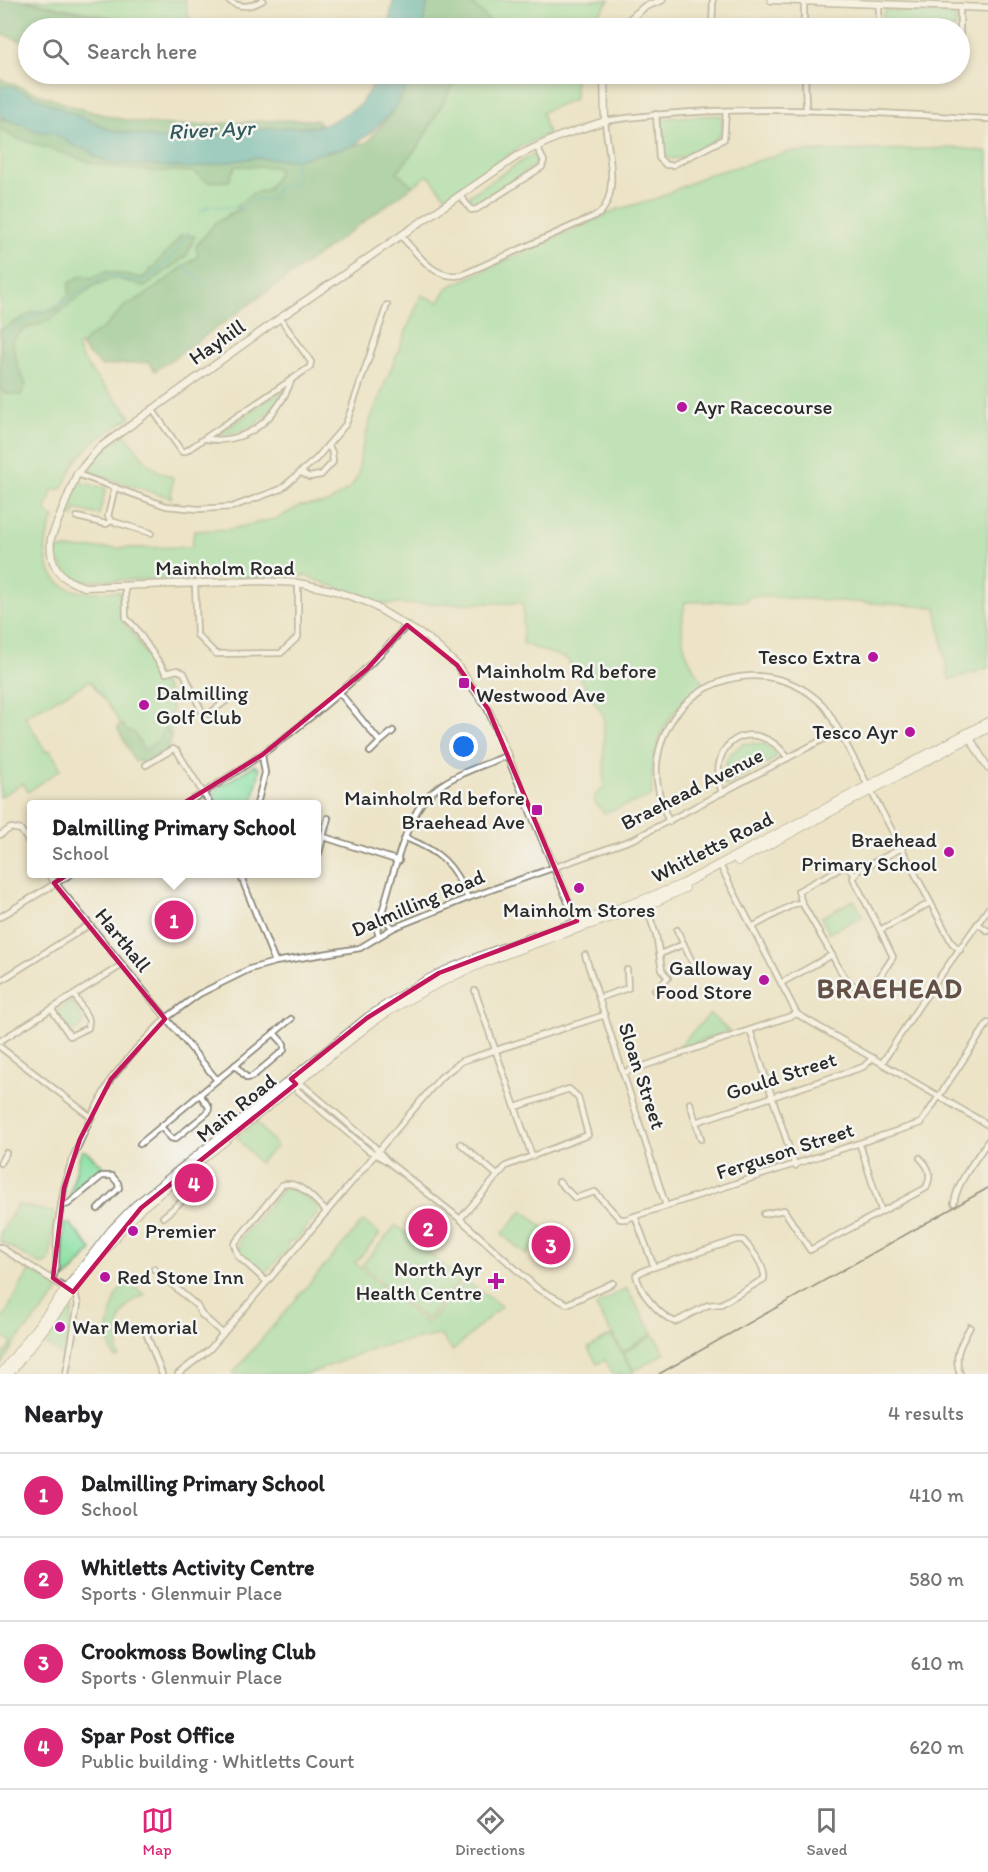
<!DOCTYPE html>
<html lang="en">
<head>
<meta charset="utf-8">
<style>
  :root { --surface:#fff; --page:#f2f2f2; --text:#202124; --muted:#757577; --line:#e0e0e0; --accent:#db2777 }
  body { margin:0; font-family:Itim,sans-serif; background:var(--page); color:var(--text) }
  .you { position:absolute; left:464px; top:747px; width:21px; height:21px; margin:-15px; border:4px solid #fff; border-radius:50%; background:#1a73e8; box-shadow:0 0 0 9px #1a73e833 }
  .badge { display:grid; place-items:center; width:39px; height:39px; border-radius:50%; background:var(--accent); color:#fff; font-size:20px; font-weight:700 }
  .pin { position:absolute; translate:-50% -50%; border:3px solid #fff; box-shadow:0 2px 6px #0006 }
  .popup { position:absolute; left:27px; top:800px; width:294px; height:78px; box-sizing:border-box; display:grid; place-content:center; border-radius:6px; background:var(--surface); filter:drop-shadow(0 2px 4px #0005); font-size:20px; white-space:nowrap; color:var(--muted) }
  .popup b { font-size:22px; color:var(--text) }
  .popup::after { content:''; position:absolute; left:50%; top:100%; margin-left:-12px; border:12px solid transparent; border-top-color:var(--surface) }
  .list { margin:0; padding:0; list-style:none }
  h2 { display:flex; justify-content:space-between; align-items:center; height:78px; margin:0; padding:0 24px; font-size:26px }
  h2 small { font-size:20px; font-weight:400; color:var(--muted) }
  .list li { display:grid; grid-template-columns:39px 1fr auto; gap:18px; align-items:center; box-sizing:border-box; height:84px; padding:0 24px; border-top:2px solid var(--line) }
  .list b { display:block; font-size:22px; white-space:nowrap }
  .list p { margin:0; font-size:20px; white-space:nowrap; color:var(--muted) }
  .list em { font-size:20px; font-style:normal; color:var(--muted) }
  .icon { flex:none; width:33px; height:33px; fill:none; stroke:currentColor; stroke-width:2; stroke-linecap:round; stroke-linejoin:round }
  .map { position:relative; flex:none; width:988px; height:1374px; overflow:hidden }
  .search { position:absolute; background:var(--surface); box-shadow:0 3px 9px #0003; left:18px; right:18px; top:18px; height:66px; display:flex; align-items:center; gap:15px; box-sizing:border-box; padding:0 21px; border-radius:33px; color:var(--muted); font-size:22px }
  .sheet { height:414px; background:var(--surface) }
  nav { display:flex; justify-content:space-around; align-items:center; box-sizing:border-box; height:84px; border-top:2px solid var(--line); background:var(--surface); font-size:16px; color:var(--muted) }
  nav a { display:grid; justify-items:center; gap:3px }
  nav .on { color:var(--accent) }
  .map>svg:first-child { display:block }
</style>
</head>
<body>
<div class="map">
<svg width="988" height="1374" viewBox="0 0 988 1374">
  <rect width="100%" height="100%" fill="#f6f6f2"/>
  <filter id="ink" filterUnits="userSpaceOnUse"><feTurbulence type="fractalNoise" baseFrequency=".0167" numOctaves="2"/><feDisplacementMap in="SourceGraphic" scale="12" xChannelSelector="R" yChannelSelector="G"/><feConvolveMatrix kernelMatrix="1 2 1 2 8 2 1 2 1" color-interpolation-filters="sRGB"/></filter>
  <filter id="wash" filterUnits="userSpaceOnUse"><feTurbulence type="fractalNoise" baseFrequency=".008" numOctaves="4" result="noise"/><feDisplacementMap in="SourceGraphic" scale="24" xChannelSelector="R" yChannelSelector="G"/><feGaussianBlur stdDeviation="1.35" result="paint"/><feColorMatrix in="noise" values="0 0 0 0 0 0 0 0 0 0 0 0 0 0 0 0 0 1.4 0 .05"/><feComposite in="paint" operator="in"/></filter>
  <g filter="url(#wash)">
    <rect width="100%" height="100%" fill="#ede4c7"/>
    <g fill="#89dfa2" stroke="#5a8566" stroke-width="1.5">
      <path d="M22 0H185L188 16 193 22 188 28H169Z"/>
      <path d="M468 0H609L589 28H497Z"/>
      <path d="M886 10 955 14 956 28H882L883 14Z"/>
      <path d="M459 74H575V99L542 112 548 134 522 146 446 197 428 175 413 186 397 172 420 144Z"/>
      <path d="M721 115 723 130C715 145 686 159 669 159L663 153 660 118Z"/>
      <path d="M0 124 124 166 193 168 246 161 290 159 295 185 228 214 198 256 147 294 125 306 105 327 77 347C87 374 114 394 131 417L93 442 76 461 62 489 52 490 46 511 54 518C40 545 42 583 77 591 91 594 106 590 120 592L123 622 133 633 172 699 171 738 142 765 113 711 90 681 25 716 46 752 50 750 61 769 28 792 23 783 0 797Z"/>
      <path d="M959 148 988 152V668L949 680 936 607 757 596 747 597 746 601 685 602C678 640 683 653 704 685 663 712 650 749 652 796L604 813 595 803V796L604 786V716L567 659 523 644V603L381 604 306 576 81 581C66 574 60 568 55 552L60 549 192 547 194 531 231 529 278 518 300 506 328 503 351 487 358 475 361 453 369 423 421 295 439 302 448 287 616 210 658 198 707 175 789 152Z"/>
      <path d="M534 153 537 159 533 167 476 204 468 202 470 195Z"/>
      <path d="M285 388C271 419 249 433 216 436Z"/>
      <path d="M125 434C139 452 150 472 173 477L171 498 87 472 88 465 107 446Z"/>
      <path d="M78 482 106 488 99 515 75 509 74 517H70L69 505Z"/>
      <path d="M745 743 765 744 776 753V758L725 786C721 765 727 753 745 743Z"/>
      <path d="M254 765 259 768V773L252 804H215L214 794 217 789Z"/>
      <path d="M854 900 863 916 829 933 821 917Z"/>
      <path d="M71 1001 84 1021 82 1026 73 1032 68 1031 56 1012Z"/>
      <path d="M710 1014 729 1031 675 1050Z"/>
      <path d="M256 1122 277 1146 259 1163 237 1137Z"/>
      <path d="M81 1151H86L105 1168 69 1198Z"/>
      <path d="M284 1188H296L319 1208 318 1213 297 1239 288 1242V1249L264 1274 240 1255 239 1240Z"/>
      <path d="M17 1205 54 1212 50 1259 46 1264H39L0 1241V1234Z"/>
      <path d="M523 1210 547 1231 526 1255 502 1234Z"/>
      <path d="M363 1221 380 1234 355 1263 427 1324 466 1281 501 1306 453 1351 440 1335 377 1347 308 1374H232Z"/>
      <path d="M64 1223 70 1224 92 1250 67 1278 62 1274Z"/>
      <path d="M396 1225 461 1280 427 1320 362 1265Z"/>
      <path d="M30 1269 56 1285 58 1293 18 1339 0 1366V1360L12 1343 0 1335V1324Z"/>
      <path d="M128 1281 145 1295C117 1304 115 1331 119 1357L115 1358 106 1336 116 1295Z"/>
      <path d="M626 1288 653 1333 623 1352 595 1306Z"/>
      <path d="M71 1306 73 1309 64 1357 42 1341 66 1307Z"/>
      <path d="M611 1335 634 1373 633 1374H613L605 1360 597 1364 588 1348Z"/>
      <path d="M654 1335 665 1353 634 1371 623 1353Z"/>
    </g>
    <g fill="#6ebe88" stroke="#4c745a" stroke-width="1.5">
      <path d="M0 0H20L108 18 105 28H28V43L0 34Z"/>
      <path d="M428 0H468L497 28H422Z"/>
      <path d="M413 74H459L420 144 397 172 413 186C328 248 243 310 155 371L149 362 101 366 81 347 86 339 105 327 125 306 147 294 198 256 196 246 216 222 241 209 236 206 253 193 267 190 279 172 275 167 235 166 229 181 208 182 193 172 133 170 96 164 16 138 0 129V118L55 134 90 150 95 157 124 164 179 167 254 158 295 159 368 142 394 110Z"/>
      <path d="M0 79C47 97 95 117 145 123 202 129 259 118 316 120L321 125 174 140 110 130 92 121 0 87Z"/>
      <path d="M181 235 195 236 187 255 145 287 116 278 95 285 47 322 24 329 12 340 18 367 26 384 21 395 4 393 0 388V330L33 312 54 310 69 293V283L82 275 92 278 106 271 143 278C156 263 170 251 181 235Z"/>
      <path d="M123 724 127 731 134 732 144 750 159 740 165 727 171 736 169 749 142 765 139 760 135 762 117 727Z"/>
    </g>
    <g fill="#3fb0b7" stroke="#356e71" stroke-width="1.5">
      <path d="M393 0H428L422 28H388Z"/>
      <path d="M380 74H411L407 88 398 99 395 108 372 132 352 146 295 160 254 158 191 168 114 163 95 157 90 150 76 147 55 134 36 131 25 125 0 117V87L10 86 110 130 163 139H198L270 128 316 127 329 123 359 106Z"/>
    </g>
    <g fill="none" stroke-linecap="round" stroke-linejoin="round">
      <g stroke="#3fb0b7" stroke-width="1.5">
        <path d="M201 211 209 206 241 208 251 200 272 199 278 187 295 185V159"/>
        <path d="M181 264 203 282"/>
        <path d="M0 342 19 323 70 299 106 275C115 276 133 282 139 282 156 279 181 246 189 232"/>
      </g>
    </g>
  </g>
  <g filter="url(#ink)">
    <g fill="none" stroke-linecap="round" stroke-linejoin="round">
      <defs>
        <g id="minor">
          <path d="M228 0C240 9 251 7 263 0"/>
          <path d="M804 0V28"/>
          <path d="M712 28 713 0"/>
          <path d="M879 28V4"/>
          <path d="M960 43V7"/>
          <path d="M805 74 806 109"/>
          <path d="M656 114 659 158 666 165H673L724 139 726 111"/>
          <path d="M460 195 471 210 477 209 542 167 544 161 537 147"/>
          <path d="M401 236C419 255 433 280 462 275L599 214C621 193 607 149 605 121 732 102 860 112 988 119"/>
          <path d="M152 409 182 452 186 451 310 367 311 362 280 318"/>
          <path d="M207 439C249 445 278 416 292 379"/>
          <path d="M300 472 309 477 321 475 333 462 332 452 328 445"/>
          <path d="M77 474 166 506 198 509 232 507 281 489 316 459 346 424 387 305"/>
          <path d="M115 487 108 516 111 521 151 533"/>
          <path d="M77 517 106 524 111 521"/>
          <path d="M195 584 197 635 216 654 281 653 298 637V583"/>
          <path d="M125 586 126 618 135 627 166 673 177 670 184 673 202 712 209 714 232 696"/>
          <path d="M339 692 380 742 370 752"/>
          <path d="M380 742 393 731"/>
          <path d="M146 765 173 749 177 751 210 804"/>
          <path d="M722 793C704 739 757 714 788 758"/>
          <path d="M185 804C267 755 344 697 407 625"/>
          <path d="M257 804 265 773 262 755"/>
          <path d="M669 822C659 800 653 775 659 751 676 677 768 651 822 704 829 711 834 722 839 731L952 943 960 950"/>
          <path d="M0 835 11 828 21 830 32 847"/>
          <path d="M324 837 399 861"/>
          <path d="M406 838C441 852 453 864 468 898"/>
          <path d="M319 853 328 818"/>
          <path d="M722 869 797 1014 988 1125"/>
          <path d="M48 874 217 1080"/>
          <path d="M240 874 275 962"/>
          <path d="M823 878 846 865 854 874"/>
          <path d="M802 903 798 891 820 879"/>
          <path d="M646 906 656 935 662 970 668 978 655 990"/>
          <path d="M381 916 393 928"/>
          <path d="M0 917 71 874"/>
          <path d="M978 924 988 931"/>
          <path d="M752 927 794 904 802 903 832 955"/>
          <path d="M677 930 693 964"/>
          <path d="M880 930 853 878 859 870 902 848"/>
          <path d="M379 936 377 930C388 895 403 822 427 797 448 775 482 766 509 755"/>
          <path d="M660 954 684 944"/>
          <path d="M585 955 666 1206"/>
          <path d="M0 981 89 925"/>
          <path d="M781 983 832 955C840 971 850 992 871 990L893 957 880 930 930 903"/>
          <path d="M475 991 532 1156"/>
          <path d="M599 998 628 988 627 970"/>
          <path d="M52 1010 70 1036 88 1028 89 1020 75 996"/>
          <path d="M750 1030 795 1166"/>
          <path d="M0 1041 122 965"/>
          <path d="M0 1047 91 1117"/>
          <path d="M882 1063 919 1006 988 909"/>
          <path d="M235 1065 247 1078 253 1076 284 1050V1044L274 1033"/>
          <path d="M623 1073 797 1014"/>
          <path d="M296 1084 297 1090 368 1150 387 1161 460 1219 538 1289 567 1304 613 1283"/>
          <path d="M296 1084 304 1086 372 1144 387 1161"/>
          <path d="M690 1103 701 1139"/>
          <path d="M696 1122 863 1067 873 1058"/>
          <path d="M161 1127 171 1138 175 1139 208 1112 209 1107 200 1095"/>
          <path d="M140 1144 291 1019"/>
          <path d="M461 1144 497 1175"/>
          <path d="M860 1145 881 1210"/>
          <path d="M0 1163 6 1153"/>
          <path d="M559 1182 575 1198 595 1192 620 1219H626L921 1123 988 1023"/>
          <path d="M954 1203C958 1180 975 1161 988 1141"/>
          <path d="M61 1206 68 1204 102 1176H112L118 1183 119 1188 98 1209"/>
          <path d="M764 1214 784 1210 810 1250 926 1188C932 1175 930 1168 920 1158"/>
          <path d="M635 1216 654 1267"/>
          <path d="M163 1217 188 1196 176 1180"/>
          <path d="M460 1219 506 1166 588 1135 578 1097 569 1089 516 1107"/>
          <path d="M736 1240H743C751 1248 766 1267 764 1279L721 1304 708 1305 675 1322C659 1315 640 1293 636 1275L645 1270Z"/>
          <path d="M0 1247 75 1294 78 1304 66 1374"/>
          <path d="M154 1269 197 1306 201 1314 223 1334"/>
          <path d="M53 1278 56 1268 57 1229 64 1188 71 1162 91 1117 111 1079 136 1049 165 1019 199 994 250 969 275 962 360 948 393 928 468 898 634 839 839 731"/>
          <path d="M267 1282 238 1256 234 1244 282 1185C299 1179 315 1201 327 1212"/>
          <path d="M145 1330 162 1374"/>
          <path d="M178 1374 210 1349 441 1077 462 1061 605 1015"/>
          <path d="M960 1374C953 1355 961 1344 970 1327"/>
        </g>
        <g id="tertiary">
          <path d="M771 0 988 8"/>
          <path d="M620 28 644 7 662 0"/>
          <path d="M968 735 988 768"/>
          <path d="M579 927 488 709 457 665 429 639 367 602 332 590 298 583 262 581 85 587C59 580 48 565 51 538L77 474 99 448 280 318 519 155 560 136 605 121 604 74"/>
        </g>
        <g id="primary">
          <path d="M738 861 988 728"/>
          <path d="M644 907 685 888"/>
          <path d="M1 1374 111 1231 135 1206 367 1018C391 1002 415 985 441 973 520 936 606 918 685 883L988 722"/>
          <path d="M9 1374 120 1231 141 1208 371 1023C447 970 531 944 618 915"/>
        </g>
      </defs>
      <use href="#minor" stroke="#8c8879" stroke-width="8"/>
      <use href="#tertiary" stroke="#8c8879" stroke-width="9"/>
      <use href="#primary" stroke="#8c8879" stroke-width="10"/>
      <use href="#minor" stroke="#fff" stroke-width="4.5"/>
      <use href="#tertiary" stroke="#fff" stroke-width="6"/>
      <use href="#primary" stroke="#fff" stroke-width="8"/>
      <path stroke="#2b2b2b" stroke-width="1.5" d="M659 1374 988 1188"/>
    </g>
  </g>
  <path d="M0 0H988V1374H0ZM407 625 457 665 488 709 577 921 439 973 367 1018 291 1079 296 1084 141 1208 73 1292 53 1278 64 1188 80 1139 111 1079 165 1019 54 883 262 755 367 669Z" fill="#ede4c7" fill-opacity=".55" fill-rule="evenodd"/>
  <path fill="none" stroke="#c2185b" stroke-width="4.5" stroke-linejoin="round" d="M407 625 457 665 488 709 577 921 439 973 367 1018 291 1079 296 1084 141 1208 73 1292 53 1278 64 1188 80 1139 111 1079 165 1019 54 883 262 755 367 669Z"/>
  <g fill="#b5179e" stroke="#f6f6f2" stroke-width="2">
    <circle cx="682" cy="407" r="6"/>
    <circle cx="873" cy="657" r="6"/>
    <rect x="458" y="677" width="12" height="12" rx="3"/>
    <circle cx="144" cy="705" r="6"/>
    <circle cx="910" cy="732" r="6"/>
    <rect x="531" y="804" width="12" height="12" rx="3"/>
    <circle cx="949" cy="852" r="6"/>
    <circle cx="579" cy="888" r="6"/>
    <circle cx="764" cy="980" r="6"/>
    <circle cx="133" cy="1231" r="6"/>
    <circle cx="105" cy="1277" r="6"/>
    <path d="M493 1272h6v6h6v6h-6v6h-6v-6h-6v-6h6z"/>
    <circle cx="60" cy="1327" r="6"/>
  </g>
  <g text-anchor="middle" stroke-width="5" stroke-linejoin="round" paint-order="stroke">
    <g font-size="21" fill="#2b2b2b" stroke="#f6f6f2">
      <text transform="translate(217 342) rotate(-35)" y="7">Hayhill</text>
      <text x="225" y="575">Mainholm Road</text>
      <text transform="translate(692 789) rotate(-27)" y="7">Braehead Avenue</text>
      <text transform="translate(712 847) rotate(-27)" y="7">Whitletts Road</text>
      <text transform="translate(418 903) rotate(-23)" y="7">Dalmilling Road</text>
      <text transform="translate(123 940) rotate(51)" y="7">Harthall</text>
      <text transform="translate(642 1076) rotate(72)" y="7">Sloan Street</text>
      <text transform="translate(781 1076) rotate(-18)" y="7">Gould Street</text>
      <text transform="translate(236 1108) rotate(-39)" y="7">Main Road</text>
      <text transform="translate(785 1151) rotate(-18)" y="7">Ferguson Street</text>
    </g>
    <g font-size="21" fill="#2b2b2b" stroke="#f6f6f2" text-anchor="start">
      <text x="694" y="414">Ayr Racecourse</text>
      <text x="861" y="664" text-anchor="end">Tesco Extra</text>
      <text x="476" y="678">Mainholm Rd before<tspan x="476" dy="24">Westwood Ave</tspan></text>
      <text x="156" y="700">Dalmilling<tspan x="156" dy="24">Golf Club</tspan></text>
      <text x="898" y="739" text-anchor="end">Tesco Ayr</text>
      <text x="525" y="805" text-anchor="end">Mainholm Rd before<tspan x="525" dy="24">Braehead Ave</tspan></text>
      <text x="937" y="847" text-anchor="end">Braehead<tspan x="937" dy="24">Primary School</tspan></text>
      <text x="579" y="917" text-anchor="middle">Mainholm Stores</text>
      <text x="752" y="975" text-anchor="end">Galloway<tspan x="752" dy="24">Food Store</tspan></text>
      <text x="145" y="1238">Premier</text>
      <text x="482" y="1276" text-anchor="end">North Ayr<tspan x="482" dy="24">Health Centre</tspan></text>
      <text x="117" y="1284">Red Stone Inn</text>
      <text x="72" y="1334">War Memorial</text>
    </g>
    <g font-size="22" font-style="italic" fill="#325a5c" stroke="#f6f6f2">
      <text transform="translate(211 129) rotate(-3)" y="8">River Ayr</text>
    </g>
    <g font-size="27" font-weight="bold" letter-spacing="1.5" fill="#645146" stroke="#f6f6f2">
      <text x="890" y="998">BRAEHEAD</text>
    </g>
  </g>
</svg>
<div class="you"></div>
<div class="pin badge" style="left:174px;top:920px">1</div>
<div class="popup"><b>Dalmilling Primary School</b>School</div>
<div class="pin badge" style="left:428px;top:1228px">2</div>
<div class="pin badge" style="left:551px;top:1245px">3</div>
<div class="pin badge" style="left:194px;top:1183px">4</div>
<div class="search"><svg class="icon" aria-label="search" viewBox="0 0 24 24"><circle cx="10" cy="10" r="6"/><path d="M15 15l6 6"/></svg>Search here</div>
</div>
<section class="sheet">
<h2>Nearby<small>4 results</small></h2>
<ul class="list">
<li><span class="badge">1</span><div><b>Dalmilling Primary School</b><p>School</p></div><em>410 m</em></li>
<li><span class="badge">2</span><div><b>Whitletts Activity Centre</b><p>Sports · Glenmuir Place</p></div><em>580 m</em></li>
<li><span class="badge">3</span><div><b>Crookmoss Bowling Club</b><p>Sports · Glenmuir Place</p></div><em>610 m</em></li>
<li><span class="badge">4</span><div><b>Spar Post Office</b><p>Public building · Whitletts Court</p></div><em>620 m</em></li>
</ul>
</section>
<nav>
<a class="on"><svg class="icon" aria-label="map" viewBox="0 0 24 24"><path d="M3 6l6-2 6 2 6-2v14l-6 2-6-2-6 2zM9 4v14M15 6v14"/></svg>Map</a>
<a><svg class="icon" aria-label="directions" viewBox="0 0 24 24"><path d="M12 3l9 9-9 9-9-9zM9 14v-3h6M13 9l2 2-2 2"/></svg>Directions</a>
<a><svg class="icon" aria-label="saved" viewBox="0 0 24 24"><path d="M7 4h10v16l-5-4-5 4z"/></svg>Saved</a>
</nav>
</body>
</html>
